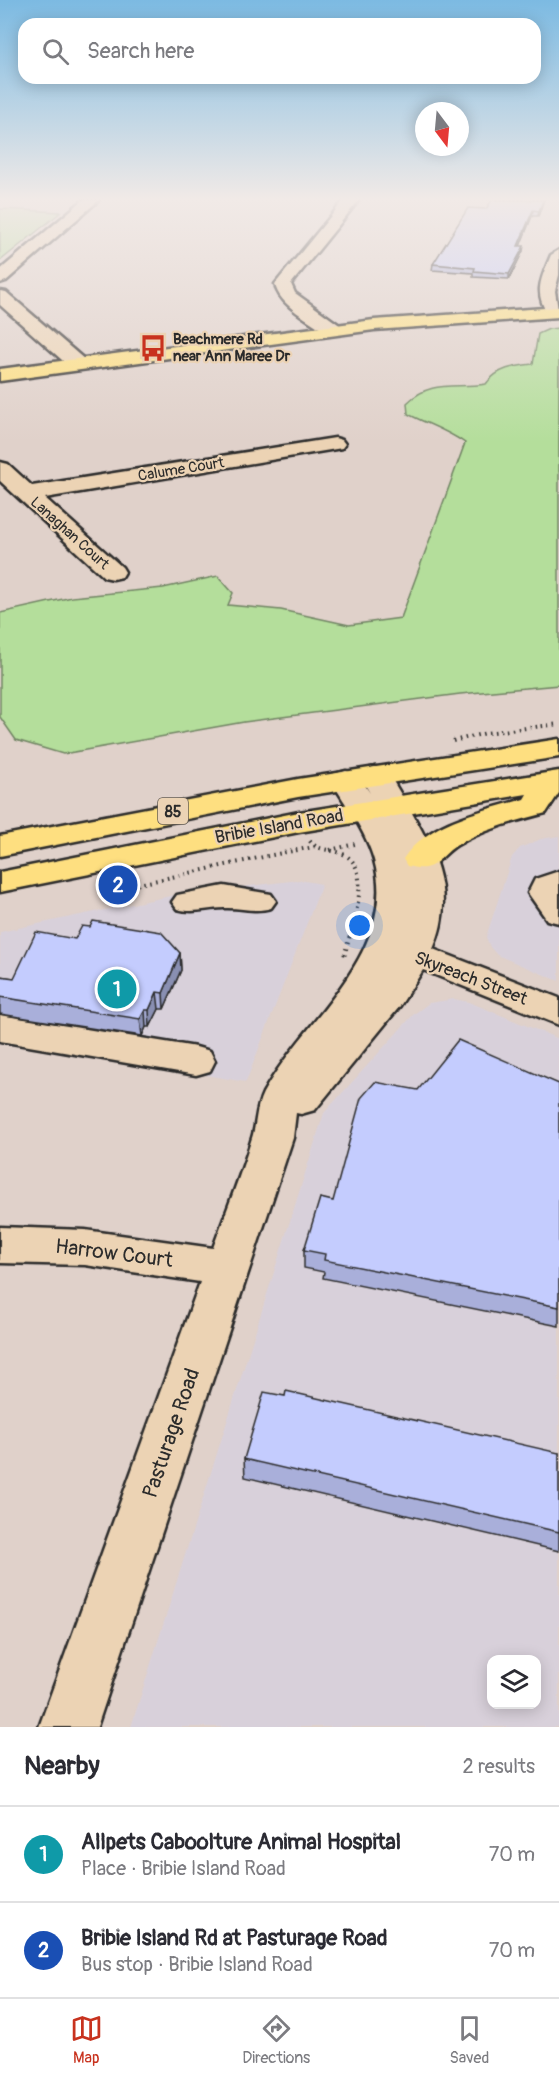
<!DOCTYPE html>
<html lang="en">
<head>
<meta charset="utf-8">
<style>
  :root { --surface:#fff; --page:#f2f2f3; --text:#2b2b33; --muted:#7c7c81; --line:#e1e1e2; --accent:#c8321e }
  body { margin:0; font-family:Pangolin,sans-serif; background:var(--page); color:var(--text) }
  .controls { position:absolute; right:18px; bottom:18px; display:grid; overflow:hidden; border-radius:12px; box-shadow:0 3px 15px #0003 }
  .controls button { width:54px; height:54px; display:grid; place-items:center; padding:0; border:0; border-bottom:2px solid var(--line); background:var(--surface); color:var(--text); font:30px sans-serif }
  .compass { position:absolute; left:415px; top:102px; width:54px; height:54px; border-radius:50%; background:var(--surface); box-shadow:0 3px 15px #0003; rotate:164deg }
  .you { position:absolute; left:360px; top:926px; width:21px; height:21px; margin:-15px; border:4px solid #fff; border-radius:50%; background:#1a73e8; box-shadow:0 0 0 9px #1a73e833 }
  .badge { display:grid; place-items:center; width:39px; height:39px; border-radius:50%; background:var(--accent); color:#fff; font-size:20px; font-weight:700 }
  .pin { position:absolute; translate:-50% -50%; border:3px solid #fff; box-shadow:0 2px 6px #0006 }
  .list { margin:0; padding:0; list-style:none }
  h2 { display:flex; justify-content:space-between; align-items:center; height:78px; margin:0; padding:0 24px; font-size:26px }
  h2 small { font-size:20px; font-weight:400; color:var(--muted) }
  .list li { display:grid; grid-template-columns:39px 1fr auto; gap:18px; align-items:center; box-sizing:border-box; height:96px; padding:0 24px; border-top:2px solid var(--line) }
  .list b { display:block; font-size:22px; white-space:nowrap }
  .list p { margin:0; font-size:20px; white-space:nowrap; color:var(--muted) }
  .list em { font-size:20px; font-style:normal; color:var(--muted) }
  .icon { flex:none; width:33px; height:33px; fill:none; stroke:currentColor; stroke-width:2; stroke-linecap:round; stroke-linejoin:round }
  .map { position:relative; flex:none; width:559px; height:1727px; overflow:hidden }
  .search { position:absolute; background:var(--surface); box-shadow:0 3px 15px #0003; left:18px; right:18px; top:18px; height:66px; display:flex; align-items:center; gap:15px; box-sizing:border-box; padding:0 21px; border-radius:18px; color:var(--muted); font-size:22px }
  .sheet { height:270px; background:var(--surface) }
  nav { display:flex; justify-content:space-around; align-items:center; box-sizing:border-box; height:84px; border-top:2px solid var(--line); background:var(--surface); font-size:16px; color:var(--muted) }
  nav a { display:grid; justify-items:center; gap:3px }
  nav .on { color:var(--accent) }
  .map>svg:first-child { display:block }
</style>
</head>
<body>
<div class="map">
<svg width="559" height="1727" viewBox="0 0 559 1727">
  <rect width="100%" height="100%" fill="#e0d1ca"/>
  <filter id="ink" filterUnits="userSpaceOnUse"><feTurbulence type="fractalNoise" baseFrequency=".0167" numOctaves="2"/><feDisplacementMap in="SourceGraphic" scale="12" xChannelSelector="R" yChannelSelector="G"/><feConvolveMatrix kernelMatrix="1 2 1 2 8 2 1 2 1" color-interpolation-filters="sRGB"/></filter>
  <g filter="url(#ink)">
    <g fill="#d8d0da" fill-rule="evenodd">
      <path d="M559 836V981L497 955 490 947 486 937 512 857 520 848 541 839Z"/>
      <path d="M299 880 322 884 246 1082 0 1040V932L175 895Z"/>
      <path d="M454 999 469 1002 559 1039V1727H131L324 1113 414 1014 429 1003ZM492 1660H536V1704H492Z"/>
    </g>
    <g fill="#b4de9b" stroke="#708463" stroke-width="1.5">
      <path d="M0 209 61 212 0 261Z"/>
      <path d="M559 328V685L460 694 244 722 63 754 16 740 0 717V613L72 597 163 588 218 576 233 593 228 605 281 610 349 625 401 618 465 443C447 430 427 424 408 414L407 403C431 379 455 389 486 384 497 368 515 366 533 364L538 334 549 329Z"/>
    </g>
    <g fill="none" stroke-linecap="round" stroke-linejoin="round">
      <defs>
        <g id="minor">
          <path d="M83 200H99L6 281 0 283V270Z"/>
          <path d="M344 200H359L291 284 295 293 341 326 344 330 341 334H329C311 321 279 306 275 284Z"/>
          <path d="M559 250V275L555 291 559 316H549C533 292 541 279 551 255Z"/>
          <path d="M0 291 6 292 85 360 87 364 85 368H71L0 305Z"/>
          <path d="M335 438 342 440 345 444 342 448 45 498 122 567 125 572 122 577 113 579 104 577 0 481V462L8 464 32 486Z"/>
          <path d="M375 767 386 770 390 776C422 831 462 883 433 949L559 998V1025L423 970 400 1006 315 1110 301 1114 296 1113 293 1138 97 1727H39L200 1282 85 1265 0 1263V1227L85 1230 213 1248C226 1212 240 1177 251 1141 257 1125 255 1109 263 1093 303 1020 400 952 374 860 366 831 346 806 331 780L335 774 346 771 357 774 370 793 360 776 364 770Z"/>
          <path d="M559 871V923L547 920 528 893 535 879Z"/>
          <path d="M224 886 271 894 276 901 271 908C254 913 241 907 224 908 207 908 194 914 177 909L172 902 177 895Z"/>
          <path d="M0 1015 196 1047 210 1051 215 1061 210 1071 196 1075 0 1041Z"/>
        </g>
        <g id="major">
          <path d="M559 307V317L374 330 0 381V369L374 320Z"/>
          <path d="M559 739V757L298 797 0 856V836L298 779Z"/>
          <path d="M559 771V793L546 813C516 821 484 829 457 845 447 851 440 861 431 866 423 870 415 868 407 866L403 859C428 821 482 811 524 799L527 794 299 832 0 892V872L299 812Z"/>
        </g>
      </defs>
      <use href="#minor" stroke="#2b2b2b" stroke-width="5"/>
      <use href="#major" stroke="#2b2b2b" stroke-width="5"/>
      <g stroke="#2b2b2b" stroke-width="4" stroke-dasharray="1.5 4.5" stroke-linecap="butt">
        <path d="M453 741 486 733 559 724"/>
        <path d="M310 841C317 851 332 849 343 854 376 869 350 931 344 957"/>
        <path d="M330 850 355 844"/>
        <path d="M114 889C181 876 247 859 314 847"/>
      </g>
      <use href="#minor" fill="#ecd3b4" fill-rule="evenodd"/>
      <use href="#major" fill="#fedf80" fill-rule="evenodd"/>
    </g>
    <g fill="#a9afda" stroke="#2b2b2b" stroke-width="1.5">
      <path d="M544 200 538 216H532L520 246 523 251 509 279 473 277V273L432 270 433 264 486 209Z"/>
      <path d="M180 953 181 970 164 1009H159L150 1027H146L142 1036 0 1014V976L14 978Z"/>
      <path d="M559 1084V1326L323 1278 324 1272 304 1268V1250L333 1201 418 1090Z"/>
      <path d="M559 1453V1551L245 1477 244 1459Z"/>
    </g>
    <g fill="#898fb2" stroke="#2b2b2b" stroke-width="1.5">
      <path d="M543 200H544L538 216 539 211Z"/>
      <path d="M533 210 532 216 518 251V246Z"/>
      <path d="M524 246 523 251 509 279V274Z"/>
      <path d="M180 953 181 970 164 1009 163 993Z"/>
      <path d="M157 992 159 1009 150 1027 149 1010Z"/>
      <path d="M145 1010 146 1027 142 1036 140 1019Z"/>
    </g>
    <g fill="#c4ccfe" stroke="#2b2b2b" stroke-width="1.5">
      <path d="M492 200H543L539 211 533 210 518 246H524L509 274 474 271 475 268 433 264 468 208 486 209Z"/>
      <path d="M93 921 161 932 180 953 163 993 157 992 149 1010H145L140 1019 0 997V976L14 978 36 932 75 939 82 926 90 927Z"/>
      <path d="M458 1040 559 1084V1307L324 1260 325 1254 304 1250 320 1198 333 1201 361 1098 375 1082 418 1090Z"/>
      <path d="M286 1391 559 1453V1532L244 1459 264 1392 285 1396Z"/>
    </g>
  </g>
  <linearGradient id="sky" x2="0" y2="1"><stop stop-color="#7cbae2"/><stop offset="0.45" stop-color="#f1eae7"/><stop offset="1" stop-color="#f1eae7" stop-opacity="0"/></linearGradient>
  <rect width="559" height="442" fill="url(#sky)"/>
  <defs>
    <symbol id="bus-bare" viewBox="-9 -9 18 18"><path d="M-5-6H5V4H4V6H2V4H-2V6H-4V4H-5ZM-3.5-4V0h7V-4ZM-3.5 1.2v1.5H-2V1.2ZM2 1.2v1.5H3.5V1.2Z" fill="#c8321e" stroke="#ecd3b4" stroke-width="2.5" paint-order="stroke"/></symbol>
  </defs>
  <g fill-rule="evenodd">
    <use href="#bus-bare" x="134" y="329" width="38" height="38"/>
  </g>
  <g text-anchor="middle" stroke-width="4.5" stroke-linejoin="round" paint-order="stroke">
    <g font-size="15" font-weight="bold" fill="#2b2b2b" stroke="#ecd3b4" text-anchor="start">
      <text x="173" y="344">Beachmere Rd<tspan x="173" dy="17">near Ann Maree Dr</tspan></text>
    </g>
    <g font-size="15" fill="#2b2b2b" stroke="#ecd3b4">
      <text transform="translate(181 469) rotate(-9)" y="5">Calume Court</text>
      <text transform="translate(70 533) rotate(42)" y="5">Lanaghan Court</text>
    </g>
    <rect fill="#ecd3b4" stroke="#655d54" stroke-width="1.5" x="158" y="798" width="30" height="26" rx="4.5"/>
    <g font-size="16" font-weight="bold" fill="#2b2b2b">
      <text x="173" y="817">85</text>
    </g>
    <g font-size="18" fill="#2b2b2b" stroke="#ecd3b4">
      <text transform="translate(279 826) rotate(-10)" y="6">Bribie Island Road</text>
      <text transform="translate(471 978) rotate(21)" y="6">Skyreach Street</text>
    </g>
    <g font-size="21" fill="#2b2b2b" stroke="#ecd3b4">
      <text transform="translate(114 1253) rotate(7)" y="7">Harrow Court</text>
      <text transform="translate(171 1433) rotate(-71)" y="7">Pasturage Road</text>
    </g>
  </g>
</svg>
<div class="controls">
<button><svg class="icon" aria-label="layers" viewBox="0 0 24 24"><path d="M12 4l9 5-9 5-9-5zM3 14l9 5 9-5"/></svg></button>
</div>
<svg class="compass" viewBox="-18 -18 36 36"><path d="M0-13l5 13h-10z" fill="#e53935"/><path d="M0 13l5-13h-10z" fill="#7c7c81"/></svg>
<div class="you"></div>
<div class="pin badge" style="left:117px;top:989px;background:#0f9aa8">1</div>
<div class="pin badge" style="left:118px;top:885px;background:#1a4fb4">2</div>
<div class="search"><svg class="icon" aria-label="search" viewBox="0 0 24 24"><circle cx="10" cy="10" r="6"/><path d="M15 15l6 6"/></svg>Search here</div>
</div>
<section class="sheet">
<h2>Nearby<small>2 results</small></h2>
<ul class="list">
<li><span class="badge" style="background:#0f9aa8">1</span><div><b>Allpets Caboolture Animal Hospital</b><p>Place · Bribie Island Road</p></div><em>70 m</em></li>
<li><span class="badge" style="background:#1a4fb4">2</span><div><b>Bribie Island Rd at Pasturage Road</b><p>Bus stop · Bribie Island Road</p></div><em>70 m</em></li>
</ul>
</section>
<nav>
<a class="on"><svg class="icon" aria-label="map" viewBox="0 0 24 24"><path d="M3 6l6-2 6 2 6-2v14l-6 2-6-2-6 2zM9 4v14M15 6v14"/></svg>Map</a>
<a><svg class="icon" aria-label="directions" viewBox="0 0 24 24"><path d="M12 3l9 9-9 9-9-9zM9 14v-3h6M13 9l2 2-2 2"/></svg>Directions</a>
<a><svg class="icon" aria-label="saved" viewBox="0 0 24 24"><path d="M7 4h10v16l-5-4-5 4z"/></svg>Saved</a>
</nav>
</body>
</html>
